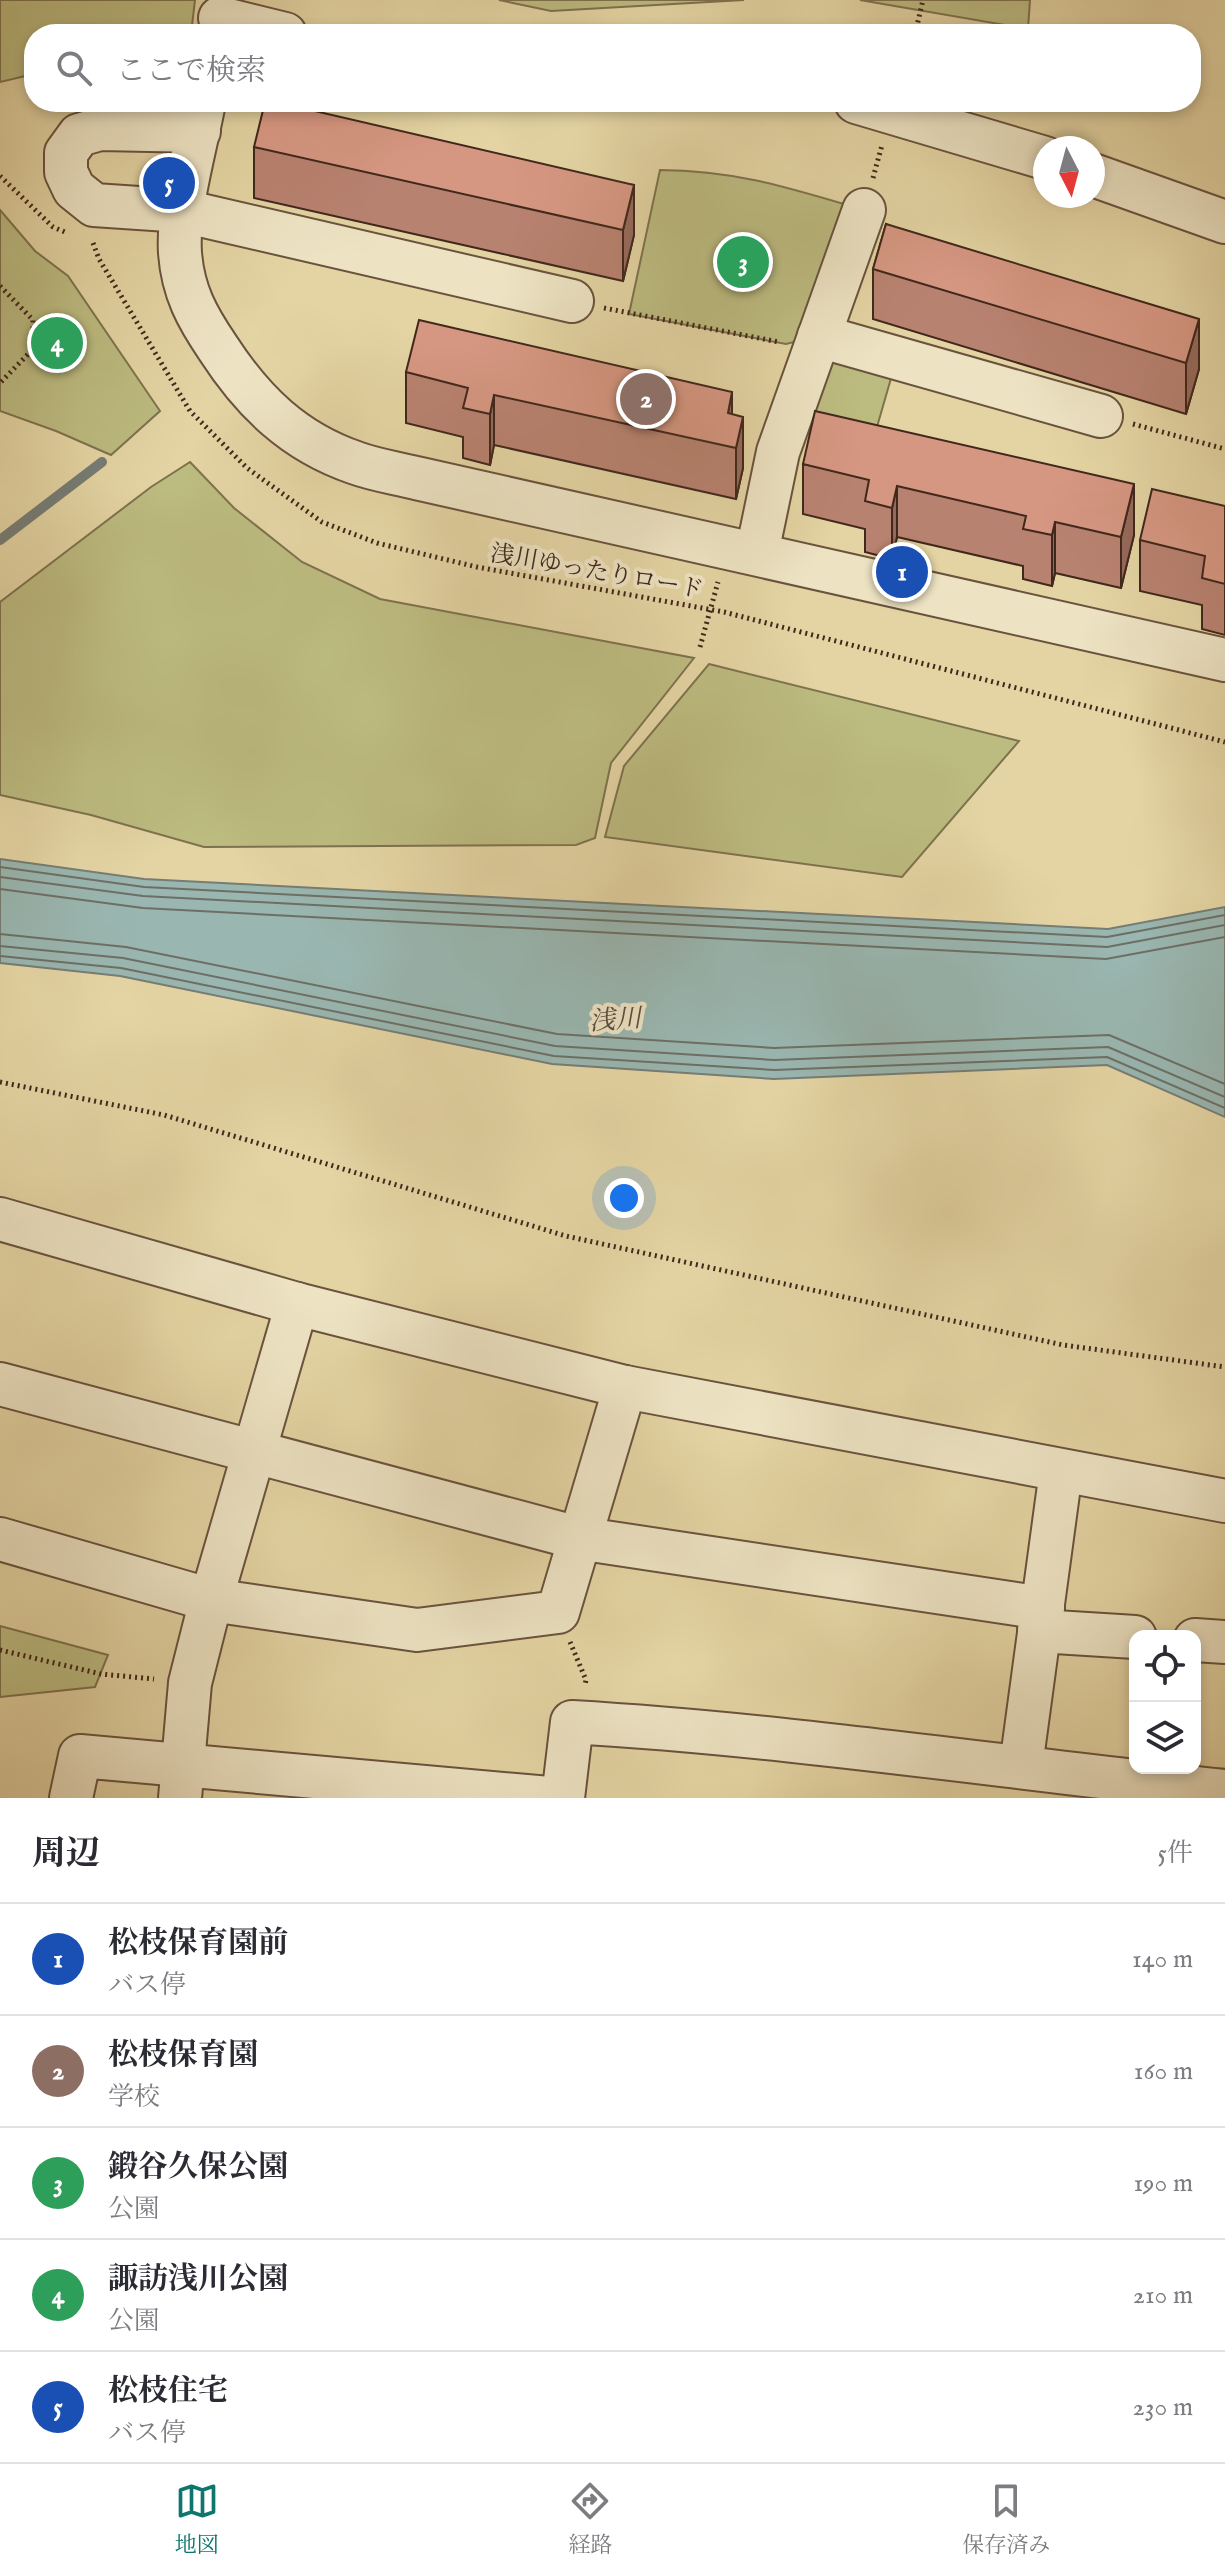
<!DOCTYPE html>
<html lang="ja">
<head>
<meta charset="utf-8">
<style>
  :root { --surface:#fff; --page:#f7f7f7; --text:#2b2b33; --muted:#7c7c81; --line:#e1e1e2; --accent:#0f766e }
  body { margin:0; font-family:"IM FELL English","Noto Serif JP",serif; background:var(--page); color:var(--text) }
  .controls { position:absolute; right:24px; bottom:24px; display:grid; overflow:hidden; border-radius:16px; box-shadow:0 4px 12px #0003 }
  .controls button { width:72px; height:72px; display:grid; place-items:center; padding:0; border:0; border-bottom:2px solid var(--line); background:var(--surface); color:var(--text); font:40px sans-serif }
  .compass { position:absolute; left:1033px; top:136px; width:72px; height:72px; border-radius:50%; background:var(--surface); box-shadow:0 4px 12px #0003; rotate:174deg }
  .you { position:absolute; left:624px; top:1198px; width:28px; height:28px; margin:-20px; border:6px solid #fff; border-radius:50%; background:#1a73e8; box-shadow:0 0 0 12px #1a73e833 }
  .badge { display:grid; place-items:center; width:52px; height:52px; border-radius:50%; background:var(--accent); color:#fff; font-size:26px; font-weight:700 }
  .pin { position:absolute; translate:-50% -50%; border:4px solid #fff; box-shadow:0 2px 8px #0006 }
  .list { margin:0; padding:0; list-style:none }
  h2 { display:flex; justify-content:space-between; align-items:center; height:104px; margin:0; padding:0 32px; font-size:34px }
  h2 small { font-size:26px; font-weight:400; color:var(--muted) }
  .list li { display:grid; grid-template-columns:52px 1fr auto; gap:24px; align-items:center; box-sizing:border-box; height:112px; padding:0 32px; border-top:2px solid var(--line) }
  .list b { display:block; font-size:30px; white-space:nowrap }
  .list p { margin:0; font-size:26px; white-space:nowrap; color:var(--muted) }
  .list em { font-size:26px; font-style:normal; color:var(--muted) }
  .icon { flex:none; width:44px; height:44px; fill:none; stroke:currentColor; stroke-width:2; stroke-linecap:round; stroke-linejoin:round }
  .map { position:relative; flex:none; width:1225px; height:1798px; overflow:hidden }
  .search { position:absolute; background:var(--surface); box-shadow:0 4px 12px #0003; left:24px; right:24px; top:24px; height:88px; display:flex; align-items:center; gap:20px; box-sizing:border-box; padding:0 28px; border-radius:32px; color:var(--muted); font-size:30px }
  .sheet { height:664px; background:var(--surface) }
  nav { display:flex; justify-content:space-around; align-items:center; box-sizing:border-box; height:112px; border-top:2px solid var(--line); background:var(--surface); font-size:22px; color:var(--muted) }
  nav a { display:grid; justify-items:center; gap:4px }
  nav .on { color:var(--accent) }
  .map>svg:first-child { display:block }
</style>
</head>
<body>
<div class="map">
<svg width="1225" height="1798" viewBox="0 0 1225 1798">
  <rect width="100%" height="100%" fill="#e4d4a3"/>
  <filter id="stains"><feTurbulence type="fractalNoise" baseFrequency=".0025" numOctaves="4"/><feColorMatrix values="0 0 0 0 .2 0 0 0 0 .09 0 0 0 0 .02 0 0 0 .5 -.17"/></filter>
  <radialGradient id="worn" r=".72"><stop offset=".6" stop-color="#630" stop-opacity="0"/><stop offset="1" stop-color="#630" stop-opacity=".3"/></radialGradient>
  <g fill="#bcbb80" stroke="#7e724e" stroke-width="2">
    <path d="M0 0H195L191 34H34V74L0 82Z"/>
    <path d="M499 0H744L551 11Z"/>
    <path d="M860 0H1030L1028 29Z"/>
    <path d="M660 170C735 170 793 189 864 210L819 336 786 344 629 314Z"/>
    <path d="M0 210 35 251 68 276 160 411 111 455 56 431 0 411Z"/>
    <path d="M851 356 894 368 870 451 805 433 825 361Z"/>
    <path d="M190 462 234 508 302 562 380 599 694 658 611 763 595 838 576 845 204 847 91 815 0 795V602L151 487Z"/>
    <path d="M709 664 1019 741 902 877 605 837 624 766Z"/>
    <path d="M0 1626 108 1655 95 1687 0 1697Z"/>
  </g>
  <path fill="#99b6b0" stroke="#767d75" stroke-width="2" d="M0 859 144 879 1108 929 1225 907V1117L1107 1065 774 1079 552 1064 120 976 0 963Z"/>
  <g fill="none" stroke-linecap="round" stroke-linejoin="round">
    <g stroke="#6d6f66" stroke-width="2">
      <path d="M0 867 144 887 1107 937 1225 915"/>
      <path d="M0 877 143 896 1107 947 1225 925"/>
      <path d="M0 889 143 908 1106 959 1225 937"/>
      <path d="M0 934 126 947 557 1034 774 1048 1109 1035 1225 1084"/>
      <path d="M0 946 123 958 555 1046 774 1060 1108 1047 1225 1097"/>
      <path d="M0 956 121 968 554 1056 774 1070 1107 1057 1225 1108"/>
    </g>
    <path stroke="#767d75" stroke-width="10" d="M0 540 102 462"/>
    <defs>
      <g id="minor">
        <path d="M220 18 285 34"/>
        <path d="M204 102C196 147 177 209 180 253 183 292 197 317 218 348 253 402 294 442 356 463 375 470 396 473 416 478L1225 660"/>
        <path d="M856 102 1045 158"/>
        <path d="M199 131 100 129 79 135 66 153V172L74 189 94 205 183 211 572 301"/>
        <path d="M1093 175 1225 222"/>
        <path d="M819 336 1101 416"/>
        <path d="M757 553 778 452 864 210"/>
        <path d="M0 1219 297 1304 625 1387 1225 1501"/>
        <path d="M0 1384 578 1538 1043 1608"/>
        <path d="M0 1539 211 1600 417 1630 558 1612 625 1387"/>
        <path d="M1039 1631 1135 1637"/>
        <path d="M1195 1640 1225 1642"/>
        <path d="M1021 1766 1061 1471"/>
        <path d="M71 1798 80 1756 549 1798"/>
        <path d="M180 1798 190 1683 211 1600 297 1304"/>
        <path d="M563 1798 572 1722C791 1735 1007 1768 1225 1791"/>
      </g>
    </defs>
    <use href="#minor" stroke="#6a533e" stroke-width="46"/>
    <g stroke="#41281c" stroke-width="5" stroke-dasharray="2 4" stroke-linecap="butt">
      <path d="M915 34 923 0"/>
      <path d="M0 176 53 227 65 232"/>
      <path d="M873 178 882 145"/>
      <path d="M93 243 99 259 190 411 247 468 322 522 377 543 477 567 724 612 1225 742"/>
      <path d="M0 286 33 320V349L0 383"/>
      <path d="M604 308 779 342"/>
      <path d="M1133 424 1225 449"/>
      <path d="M700 647 718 582"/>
      <path d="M0 1082 164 1115 566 1236 1063 1345 1225 1367"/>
      <path d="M570 1642 586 1680 585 1685"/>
      <path d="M0 1650 101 1674 154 1679"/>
    </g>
    <use href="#minor" stroke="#ede3c3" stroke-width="42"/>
  </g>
  <g fill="#b88270" stroke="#41281c" stroke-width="2">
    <path d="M254 147 634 185V235L623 281 254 198Z"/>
    <path d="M886 224 1199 369 1186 414 873 319V269Z"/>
    <path d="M406 372 732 414 743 468 736 499 494 445 490 465 463 458V437L406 423Z"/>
    <path d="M803 464 1134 535 1121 588 1055 573 1052 586 1023 579V566L897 537 892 559 865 552V529L803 514Z"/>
    <path d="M1225 506V635L1202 629V605L1140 591V540Z"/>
  </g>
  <g fill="#966a5b" stroke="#41281c" stroke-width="2">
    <path d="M634 185V235L623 281V230Z"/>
    <path d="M1199 319V369L1186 414V363Z"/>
    <path d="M732 392V442L728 413Z"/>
    <path d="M494 395V445L490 465V414Z"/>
    <path d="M743 417V468L736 499V448Z"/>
    <path d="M1134 484V535L1121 588V537Z"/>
    <path d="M897 486V537L892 559V508Z"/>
    <path d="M1055 522V573L1052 586V535Z"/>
  </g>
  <g fill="#d69782" stroke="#41281c" stroke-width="2">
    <path d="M265 102H276L634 185 623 230 254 147Z"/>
    <path d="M886 224 1199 319 1186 363 873 269Z"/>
    <path d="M419 320 732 392 728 413 743 417 736 448 494 395 490 414 463 408 468 388 406 372Z"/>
    <path d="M815 411 1134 484 1121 537 1055 522 1052 535 1023 529 1026 516 897 486 892 508 865 501 869 480 803 464Z"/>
    <path d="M1152 489 1225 506V584L1202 578 1205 556 1140 540Z"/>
  </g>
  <g text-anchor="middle" stroke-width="8" stroke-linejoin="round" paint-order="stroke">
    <g font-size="24" fill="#41281c" stroke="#ede3c3">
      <text transform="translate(597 571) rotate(10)" y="8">浅川ゆったりロード</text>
    </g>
    <g font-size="26" font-style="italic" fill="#574c41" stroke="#ede3c3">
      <text transform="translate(615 1019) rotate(-4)" y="9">浅川</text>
    </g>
  </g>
  <rect width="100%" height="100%" filter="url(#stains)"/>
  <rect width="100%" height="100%" fill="url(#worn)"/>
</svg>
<div class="controls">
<button><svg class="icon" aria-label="locate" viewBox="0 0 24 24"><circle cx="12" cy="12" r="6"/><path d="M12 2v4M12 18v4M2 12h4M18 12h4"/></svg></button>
<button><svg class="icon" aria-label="layers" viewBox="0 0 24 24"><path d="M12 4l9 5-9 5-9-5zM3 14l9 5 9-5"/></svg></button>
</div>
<svg class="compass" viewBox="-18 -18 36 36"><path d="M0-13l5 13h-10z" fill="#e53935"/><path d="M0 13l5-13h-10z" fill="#7c7c81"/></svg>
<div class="you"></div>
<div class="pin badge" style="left:902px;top:572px;background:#1a4fb4">1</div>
<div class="pin badge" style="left:646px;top:399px;background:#8d6e63">2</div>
<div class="pin badge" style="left:743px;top:262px;background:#2e9e5b">3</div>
<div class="pin badge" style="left:57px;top:343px;background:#2e9e5b">4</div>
<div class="pin badge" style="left:169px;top:183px;background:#1a4fb4">5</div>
<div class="search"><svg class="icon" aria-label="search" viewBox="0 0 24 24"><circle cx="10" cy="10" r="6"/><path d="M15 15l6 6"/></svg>ここで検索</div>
</div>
<section class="sheet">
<h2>周辺<small>5件</small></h2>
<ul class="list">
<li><span class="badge" style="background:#1a4fb4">1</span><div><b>松枝保育園前</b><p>バス停</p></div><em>140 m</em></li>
<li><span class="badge" style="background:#8d6e63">2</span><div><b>松枝保育園</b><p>学校</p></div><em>160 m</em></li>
<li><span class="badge" style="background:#2e9e5b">3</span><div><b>鍛谷久保公園</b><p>公園</p></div><em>190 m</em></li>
<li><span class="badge" style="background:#2e9e5b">4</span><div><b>諏訪浅川公園</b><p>公園</p></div><em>210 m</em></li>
<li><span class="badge" style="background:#1a4fb4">5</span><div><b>松枝住宅</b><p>バス停</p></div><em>230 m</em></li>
</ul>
</section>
<nav>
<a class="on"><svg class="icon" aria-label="map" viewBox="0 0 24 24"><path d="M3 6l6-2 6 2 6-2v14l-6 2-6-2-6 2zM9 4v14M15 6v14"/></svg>地図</a>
<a><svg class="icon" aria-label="directions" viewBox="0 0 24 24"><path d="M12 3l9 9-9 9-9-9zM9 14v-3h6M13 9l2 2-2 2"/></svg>経路</a>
<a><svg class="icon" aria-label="saved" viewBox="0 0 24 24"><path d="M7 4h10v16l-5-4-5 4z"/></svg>保存済み</a>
</nav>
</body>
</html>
